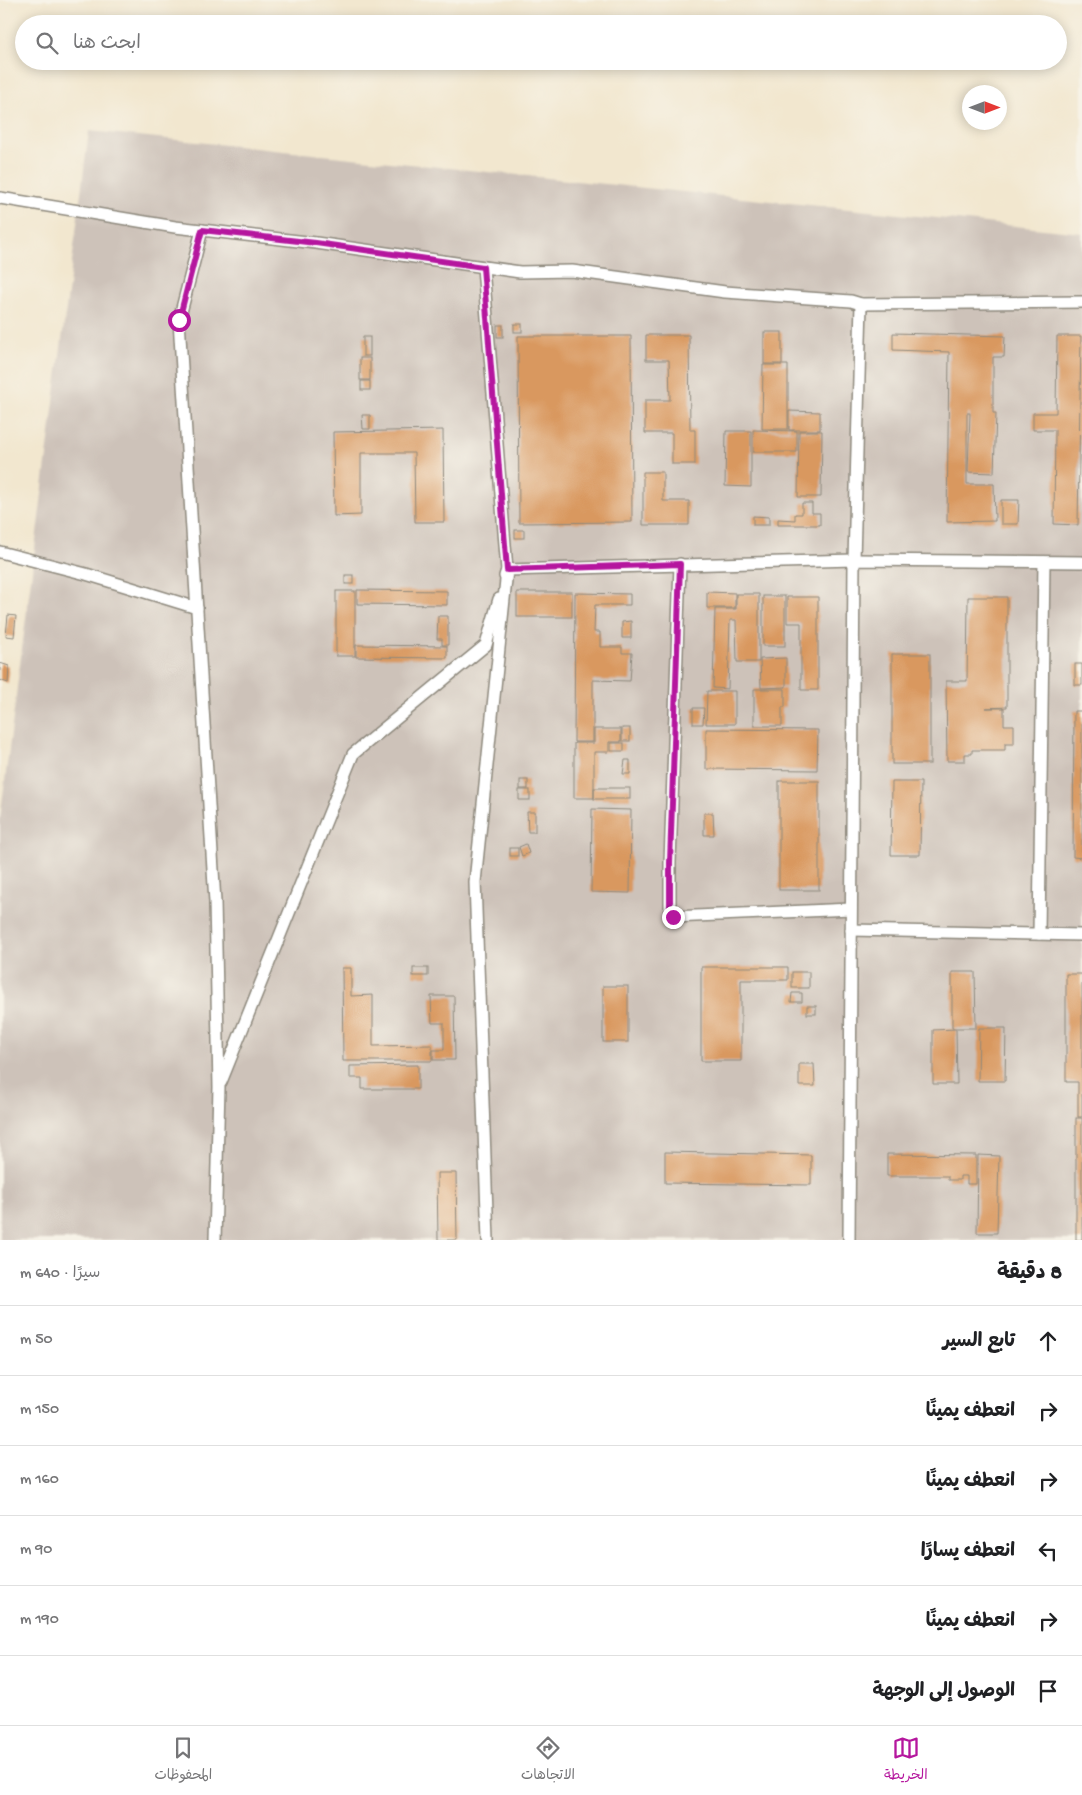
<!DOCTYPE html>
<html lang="ar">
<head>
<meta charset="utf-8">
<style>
  :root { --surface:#fff; --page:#f2f2f2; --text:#202124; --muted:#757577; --line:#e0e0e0; --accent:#b5179e }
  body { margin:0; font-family:"Gochi Hand","Playpen Sans Arabic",sans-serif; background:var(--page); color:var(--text); direction:rtl }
  .compass { position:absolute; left:962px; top:85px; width:45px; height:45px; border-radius:50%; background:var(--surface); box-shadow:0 2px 12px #0003; rotate:90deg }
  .stop { position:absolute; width:15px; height:15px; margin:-11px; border:4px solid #b5179e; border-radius:50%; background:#fff }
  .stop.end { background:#b5179e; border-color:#fff; box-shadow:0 1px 5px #0008 }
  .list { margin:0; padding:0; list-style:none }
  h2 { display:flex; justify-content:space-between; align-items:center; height:65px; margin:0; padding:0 20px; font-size:21px }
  h2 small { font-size:16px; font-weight:400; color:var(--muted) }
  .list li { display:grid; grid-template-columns:32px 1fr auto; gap:15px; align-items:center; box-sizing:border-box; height:70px; padding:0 20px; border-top:1px solid var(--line) }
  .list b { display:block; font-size:19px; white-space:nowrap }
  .list em { font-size:16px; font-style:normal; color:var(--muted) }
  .icon { flex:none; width:28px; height:28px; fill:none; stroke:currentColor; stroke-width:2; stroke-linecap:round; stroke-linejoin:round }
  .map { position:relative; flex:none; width:1082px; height:1240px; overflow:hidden; direction:ltr }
  .search { position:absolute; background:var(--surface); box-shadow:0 2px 12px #0003; left:15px; right:15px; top:15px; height:55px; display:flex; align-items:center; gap:12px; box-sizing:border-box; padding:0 18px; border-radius:28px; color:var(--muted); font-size:19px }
  .sheet { height:485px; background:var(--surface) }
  nav { display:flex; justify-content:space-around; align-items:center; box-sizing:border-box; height:70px; border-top:1px solid var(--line); background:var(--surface); font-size:14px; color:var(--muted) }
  nav a { display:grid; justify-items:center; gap:2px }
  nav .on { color:var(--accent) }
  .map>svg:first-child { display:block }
</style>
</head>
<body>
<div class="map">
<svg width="1082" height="1240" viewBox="0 0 1082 1240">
  <rect width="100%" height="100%" fill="#f7f3e8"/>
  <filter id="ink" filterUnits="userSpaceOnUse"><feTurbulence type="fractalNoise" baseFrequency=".02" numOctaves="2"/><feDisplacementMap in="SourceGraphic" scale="10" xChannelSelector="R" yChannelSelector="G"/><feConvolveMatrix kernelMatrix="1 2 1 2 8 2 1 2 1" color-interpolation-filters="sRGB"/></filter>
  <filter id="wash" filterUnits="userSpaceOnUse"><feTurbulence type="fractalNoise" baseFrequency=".0096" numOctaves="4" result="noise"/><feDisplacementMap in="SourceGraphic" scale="20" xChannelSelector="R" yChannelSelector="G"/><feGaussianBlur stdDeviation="1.12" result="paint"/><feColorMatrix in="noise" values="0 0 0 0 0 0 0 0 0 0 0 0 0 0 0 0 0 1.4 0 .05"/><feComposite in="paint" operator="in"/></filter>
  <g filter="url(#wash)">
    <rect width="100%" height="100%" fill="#f2e7cf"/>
    <path fill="#cdc2b9" d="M89 131 1082 233V1240H0V819Z"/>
    <g id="blocks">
      <g fill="#d9985f">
        <rect x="514" y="324" width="8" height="8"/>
        <rect x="497" y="325" width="6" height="12"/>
        <rect x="764" y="332" width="18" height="32"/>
        <path d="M893 333 1005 336 1004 357H993V413H996L994 473 968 472 970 413H967V484H994L995 521 947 522 949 352 893 350Z"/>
        <path d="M646 335H689L690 430H695V464H672V433H645V400H670L669 360H646Z"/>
        <path d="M518 336H631L632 522 519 523Z"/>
        <path d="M1057 336H1081L1078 525 1054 524 1055 430H1033V413H1056Z"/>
        <rect x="363" y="337" width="7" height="19"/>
        <rect x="360" y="358" width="10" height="22"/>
        <path d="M763 365H788V429H762Z"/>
        <rect x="361" y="381" width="9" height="9"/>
        <path d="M789 411 820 412V430H789Z"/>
        <path d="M362 415H370V429H363Z"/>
        <path d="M443 430 444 522H415L414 453H361V515L334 516 333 432Z"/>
        <path d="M753 430 797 431V452H753Z"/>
        <path d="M726 431H751V487L725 486Z"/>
        <path d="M799 431H822L821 497H798Z"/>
        <path d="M643 472H663V501H689V525H643Z"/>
        <path d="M1001 500H1019L1018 524H1001Z"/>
        <path d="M802 503H812V513H820V525H778V519L795 520V514H802Z"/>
        <path d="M753 516 769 517V525H753Z"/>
        <rect x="515" y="530" width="9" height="8"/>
        <rect x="345" y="575" width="8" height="9"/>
        <path d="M357 590 447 591V605L357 604Z"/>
        <rect x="336" y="591" width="19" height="65"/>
        <rect x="517" y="592" width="55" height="25"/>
        <path d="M707 592 735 593V608H707Z"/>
        <path d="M575 593 630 594V605H595L594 632H600V647H622V653H632L630 681 593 680V742H574Z"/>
        <path d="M736 594H759V662H737L736 620H730L728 689 713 688 715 609H736Z"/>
        <rect x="763" y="596" width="22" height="50"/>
        <path d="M787 597H818V690H801V623H787Z"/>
        <path d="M968 597H1007V707L986 708H1004V725H1014V744H1005V750H972V754H965V761H947L946 681H967Z"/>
        <path d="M8 615 16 616 14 637 6 636Z"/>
        <path d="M438 616H448V645H442V639H437Z"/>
        <path d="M631 621V638H622V622Z"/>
        <path d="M356 645 447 646V658L356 657Z"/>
        <rect x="892" y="654" width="38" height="110"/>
        <path d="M786 658V687L761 688 760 659Z"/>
        <path d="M0 663 9 666 8 683 0 680Z"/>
        <rect x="1075" y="664" width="7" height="21"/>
        <path d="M754 689H785V707H782V726H754Z"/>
        <path d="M707 691H735V724H706Z"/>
        <path d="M693 708H704L703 724H693Z"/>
        <path d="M1074 711H1082V858L1073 857Z"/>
        <rect x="622" y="728" width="8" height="13"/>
        <path d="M594 729H621V742H609V752H594V798H574V743H594Z"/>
        <path d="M706 729 818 730 817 770 706 769Z"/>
        <rect x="611" y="743" width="13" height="8"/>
        <path d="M625 760H630V774H623Z"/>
        <rect x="520" y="780" width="8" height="9"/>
        <rect x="779" y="781" width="40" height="109"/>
        <path d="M892 782H921L920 855H891Z"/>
        <rect x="594" y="788" width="36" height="11"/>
        <rect x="519" y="790" width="11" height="10"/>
        <path d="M592 809 631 810 630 893 591 892Z"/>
        <path d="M527 812H535V832H528Z"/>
        <path d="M704 813H713L714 835H704Z"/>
        <path d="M526 844 529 853 522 856 519 847Z"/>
        <rect x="510" y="848" width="8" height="8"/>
        <path d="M701 967H788V980H741V1061H701Z"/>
        <path d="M342 968H351V996L373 995V1046L432 1045V1061H343Z"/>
        <rect x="413" y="968" width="15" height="8"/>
        <rect x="792" y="972" width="17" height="16"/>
        <path d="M952 972H975L976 1028H952Z"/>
        <path d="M1066 974H1082V1117H1078V1082H1066Z"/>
        <rect x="603" y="986" width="25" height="56"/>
        <path d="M792 993H802V1002H791Z"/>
        <path d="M431 996H454L455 1060H433V1050H444V1023H432Z"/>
        <rect x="807" y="1006" width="9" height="8"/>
        <path d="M979 1028H1006L1005 1081H978Z"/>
        <path d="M956 1029 957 1084H933V1030Z"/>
        <path d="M799 1064H814L815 1086H799Z"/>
        <path d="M418 1065V1089H362V1078H350V1066Z"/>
        <rect x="1076" y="1118" width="6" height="122"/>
        <path d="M665 1152 811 1155V1185L665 1183Z"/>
        <path d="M887 1154 976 1155V1184H967V1176H960V1180H948V1176H887Z"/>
        <path d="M978 1155 999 1156 997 1233H977Z"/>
        <path d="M437 1173H456L457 1240H438Z"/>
      </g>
    </g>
  </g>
  <g filter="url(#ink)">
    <use href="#blocks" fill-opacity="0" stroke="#8e897d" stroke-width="1"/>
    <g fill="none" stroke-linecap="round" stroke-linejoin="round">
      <defs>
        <g id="minor">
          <path d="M0 198 175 227 316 243 520 272 572 271 725 292 851 301 861 304 1082 302"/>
          <path d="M202 230 179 320 215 902 219 1087 215 1240"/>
          <path d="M483 267 507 570 505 576"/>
          <path d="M0 552 86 574 197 608"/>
          <path d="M680 564 670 863V913L673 917 851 909"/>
          <path d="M851 930 1082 935"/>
          <path d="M1039 934 1044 562"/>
          <path d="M221 1082 353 754 486 645 499 599"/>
          <path d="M488 1240 475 882 507 570 854 560 1082 562"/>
          <path d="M849 1240 854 560 861 304"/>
        </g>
      </defs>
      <use href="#minor" stroke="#8e897d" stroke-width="14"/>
      <use href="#minor" stroke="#fff" stroke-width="11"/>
    </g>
  </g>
  <g fill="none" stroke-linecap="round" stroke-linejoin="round" filter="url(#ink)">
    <path stroke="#b5179e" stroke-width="6" d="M179 320 202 230 316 243 483 267 507 570 680 564 670 863V913L673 917"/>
  </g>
</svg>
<svg class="compass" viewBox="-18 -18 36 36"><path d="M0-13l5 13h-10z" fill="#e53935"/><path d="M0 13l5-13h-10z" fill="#757577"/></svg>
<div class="stop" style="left:179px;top:320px"></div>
<div class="stop end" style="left:673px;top:917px"></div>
<div class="search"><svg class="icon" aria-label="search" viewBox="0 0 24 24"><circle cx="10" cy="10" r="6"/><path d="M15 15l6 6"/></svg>ابحث هنا</div>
</div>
<section class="sheet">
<h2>8 دقيقة<small>سيرًا · 640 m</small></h2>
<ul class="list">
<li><svg class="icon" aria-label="ahead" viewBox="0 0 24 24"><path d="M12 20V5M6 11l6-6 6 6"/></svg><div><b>تابع السير</b></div><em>50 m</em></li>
<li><svg class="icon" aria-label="right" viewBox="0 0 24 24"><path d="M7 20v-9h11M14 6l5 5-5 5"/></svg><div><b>انعطف يمينًا</b></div><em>150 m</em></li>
<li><svg class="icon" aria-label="right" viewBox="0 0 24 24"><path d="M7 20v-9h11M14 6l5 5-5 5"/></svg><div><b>انعطف يمينًا</b></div><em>160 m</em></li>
<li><svg class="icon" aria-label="left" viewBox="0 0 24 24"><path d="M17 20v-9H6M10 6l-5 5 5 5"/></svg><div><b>انعطف يسارًا</b></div><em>90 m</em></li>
<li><svg class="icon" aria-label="right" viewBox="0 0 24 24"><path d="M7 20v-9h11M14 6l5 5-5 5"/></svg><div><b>انعطف يمينًا</b></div><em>190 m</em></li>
<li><svg class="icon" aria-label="arrive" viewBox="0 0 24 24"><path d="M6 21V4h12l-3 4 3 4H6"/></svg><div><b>الوصول إلى الوجهة</b></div></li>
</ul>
</section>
<nav>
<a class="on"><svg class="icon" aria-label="map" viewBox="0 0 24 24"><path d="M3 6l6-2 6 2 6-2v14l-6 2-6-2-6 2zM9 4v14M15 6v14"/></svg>الخريطة</a>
<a><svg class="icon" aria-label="directions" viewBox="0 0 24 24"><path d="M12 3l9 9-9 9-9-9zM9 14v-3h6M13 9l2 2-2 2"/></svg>الاتجاهات</a>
<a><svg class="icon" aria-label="saved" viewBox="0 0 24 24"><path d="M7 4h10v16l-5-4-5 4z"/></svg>المحفوظات</a>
</nav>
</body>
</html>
